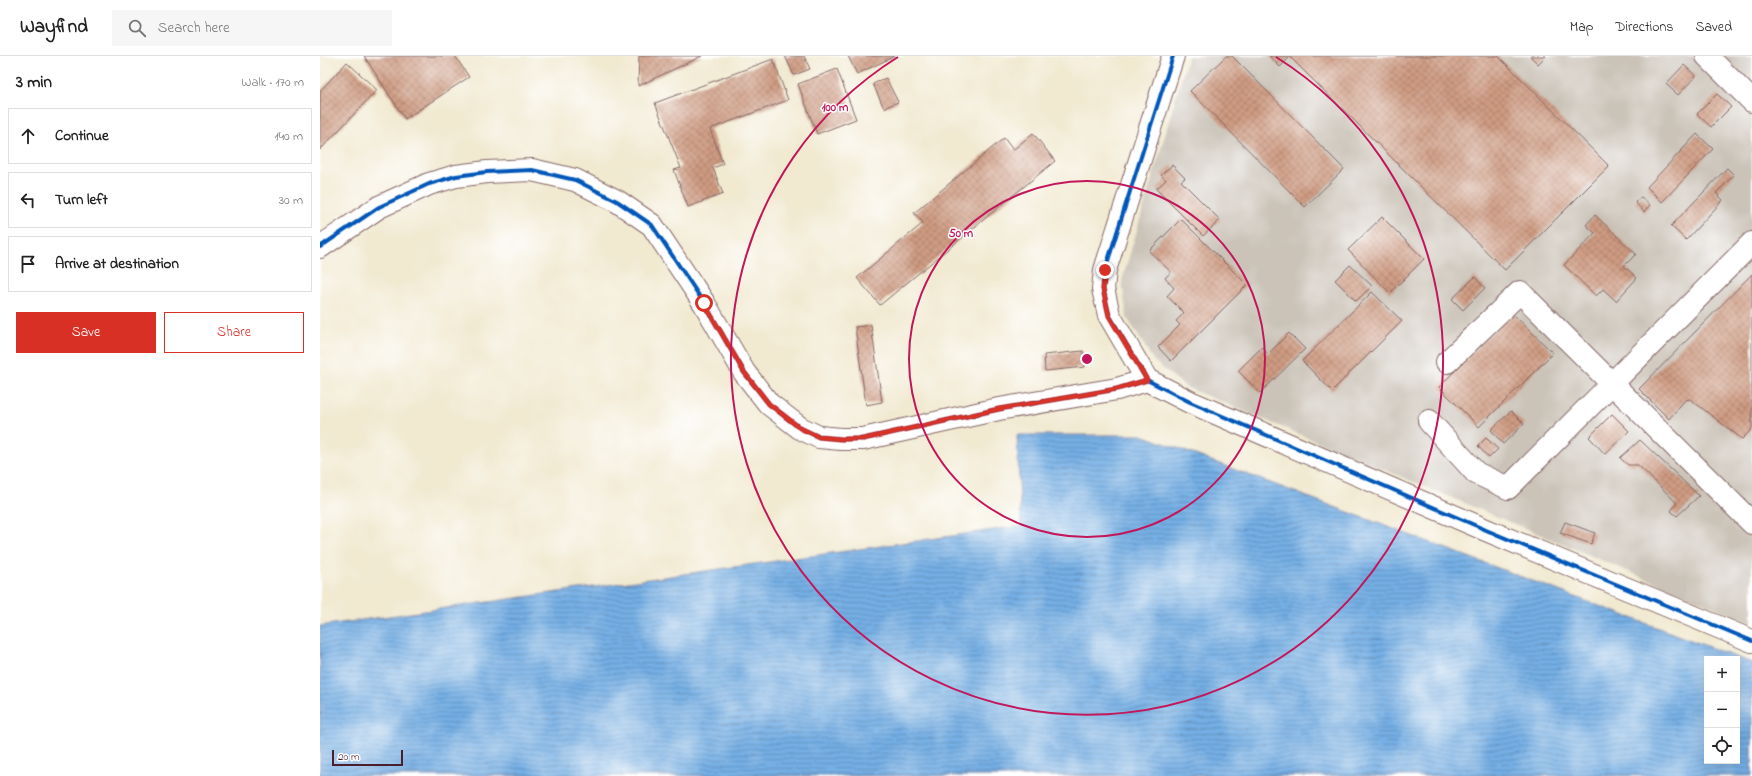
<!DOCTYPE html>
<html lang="en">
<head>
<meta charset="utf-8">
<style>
  :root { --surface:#fff; --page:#f6f6f6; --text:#222; --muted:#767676; --line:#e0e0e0; --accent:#d93025 }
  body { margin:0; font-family:"Indie Flower",sans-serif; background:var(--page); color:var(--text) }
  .controls { position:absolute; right:12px; bottom:12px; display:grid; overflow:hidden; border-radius:0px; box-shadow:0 4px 16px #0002 }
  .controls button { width:36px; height:36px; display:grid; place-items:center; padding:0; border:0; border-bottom:1px solid var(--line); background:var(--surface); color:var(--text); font:20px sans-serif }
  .scale { position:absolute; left:12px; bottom:10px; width:71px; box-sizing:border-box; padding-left:4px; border:2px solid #4a1f2b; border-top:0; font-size:11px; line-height:14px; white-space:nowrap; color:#4a1f2b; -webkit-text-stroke:3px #fff; paint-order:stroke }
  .stop { position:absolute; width:12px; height:12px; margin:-9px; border:3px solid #d93025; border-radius:50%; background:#fff }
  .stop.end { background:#d93025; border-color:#fff; box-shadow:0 1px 4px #0008 }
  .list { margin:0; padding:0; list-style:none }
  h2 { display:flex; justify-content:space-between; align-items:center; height:52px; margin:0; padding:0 16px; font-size:17px }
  h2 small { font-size:13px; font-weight:400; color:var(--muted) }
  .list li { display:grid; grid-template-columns:26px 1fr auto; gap:12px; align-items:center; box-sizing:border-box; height:56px; margin:0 8px 8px; padding:0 8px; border:1px solid var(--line); border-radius:0px }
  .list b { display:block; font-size:15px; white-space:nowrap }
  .list em { font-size:13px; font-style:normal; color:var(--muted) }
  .actions { display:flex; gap:8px; padding:12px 16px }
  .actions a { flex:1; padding:9px 0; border:1px solid var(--accent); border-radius:0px; text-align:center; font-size:14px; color:var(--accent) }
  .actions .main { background:var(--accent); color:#fff }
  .icon { flex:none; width:22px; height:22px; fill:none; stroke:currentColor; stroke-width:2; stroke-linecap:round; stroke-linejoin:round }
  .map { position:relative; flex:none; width:1432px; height:720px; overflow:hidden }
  header { display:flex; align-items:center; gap:24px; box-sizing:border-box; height:56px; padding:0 20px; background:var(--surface); border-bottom:1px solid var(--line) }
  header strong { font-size:19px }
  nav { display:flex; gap:22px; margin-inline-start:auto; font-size:14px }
  .search { width:280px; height:36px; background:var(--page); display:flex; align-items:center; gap:10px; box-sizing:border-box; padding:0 14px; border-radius:0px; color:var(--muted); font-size:15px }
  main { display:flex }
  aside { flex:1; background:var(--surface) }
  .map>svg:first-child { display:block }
</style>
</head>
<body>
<header>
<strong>Wayfind</strong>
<div class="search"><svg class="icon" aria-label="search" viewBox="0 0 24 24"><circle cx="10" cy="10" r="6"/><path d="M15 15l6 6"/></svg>Search here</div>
<nav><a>Map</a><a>Directions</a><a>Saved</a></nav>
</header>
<main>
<aside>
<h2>3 min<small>Walk · 170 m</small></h2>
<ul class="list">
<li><svg class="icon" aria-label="ahead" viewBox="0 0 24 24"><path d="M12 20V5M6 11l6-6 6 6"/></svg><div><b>Continue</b></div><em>140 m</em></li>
<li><svg class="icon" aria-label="left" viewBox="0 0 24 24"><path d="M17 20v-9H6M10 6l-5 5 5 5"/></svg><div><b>Turn left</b></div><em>30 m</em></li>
<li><svg class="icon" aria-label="arrive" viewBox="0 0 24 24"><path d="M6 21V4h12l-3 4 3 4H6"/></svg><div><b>Arrive at destination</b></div></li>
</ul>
<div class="actions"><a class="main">Save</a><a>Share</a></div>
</aside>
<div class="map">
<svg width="1432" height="720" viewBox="0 0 1432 720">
  <defs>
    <pattern id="water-rules" width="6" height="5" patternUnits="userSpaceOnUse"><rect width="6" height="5" fill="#75afe5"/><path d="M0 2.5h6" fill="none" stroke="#628eba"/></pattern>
    <pattern id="building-cross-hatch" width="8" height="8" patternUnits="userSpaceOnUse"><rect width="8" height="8" fill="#cf9b82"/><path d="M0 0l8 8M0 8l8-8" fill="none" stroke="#aa7e6b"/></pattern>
  </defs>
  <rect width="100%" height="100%" fill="#fff"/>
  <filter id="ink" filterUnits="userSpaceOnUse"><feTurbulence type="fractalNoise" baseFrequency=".025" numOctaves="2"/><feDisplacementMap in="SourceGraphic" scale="8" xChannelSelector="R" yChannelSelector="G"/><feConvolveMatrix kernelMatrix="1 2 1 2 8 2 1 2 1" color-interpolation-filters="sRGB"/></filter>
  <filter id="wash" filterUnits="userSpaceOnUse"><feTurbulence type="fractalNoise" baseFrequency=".012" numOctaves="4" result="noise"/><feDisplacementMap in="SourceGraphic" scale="16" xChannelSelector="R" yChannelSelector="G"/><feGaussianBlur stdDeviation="0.9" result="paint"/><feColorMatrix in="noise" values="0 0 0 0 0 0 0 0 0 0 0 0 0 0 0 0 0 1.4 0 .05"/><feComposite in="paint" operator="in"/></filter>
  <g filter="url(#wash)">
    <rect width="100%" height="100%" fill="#f1e9d0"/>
    <path fill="#cbc3b8" d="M868 0H1432V567L866 331 834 305 807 262 802 225Z"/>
    <path fill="url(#water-rules)" stroke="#606788" fill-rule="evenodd" d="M697 379H822L1432 607V720H0V570L701 470ZM1387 603H1417V705H1387Z"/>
    <g id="blocks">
      <g fill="url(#building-cross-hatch)">
        <path d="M44 0H135L149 21 85 63Z"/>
        <path d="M319 0H382L318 30Z"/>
        <path d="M465 0H484L490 13 474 19Z"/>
        <path d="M528 0H575L537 18Z"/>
        <path d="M906 0H912L1024 113 985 151 870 35Z"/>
        <path d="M949 0H1178L1289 110 1185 214 970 1 960 11Z"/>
        <path d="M1210 0H1226L1218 8Z"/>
        <path d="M453 3 468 44 390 73 403 108 393 112 403 138 368 151 354 114 361 112 335 47Z"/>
        <path d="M27 6 57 34 0 94V35Z"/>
        <path d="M1364 9 1376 20 1358 39 1346 28Z"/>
        <path d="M517 13 536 63 497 78 478 28Z"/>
        <path d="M566 22 578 46 564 52 553 28Z"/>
        <path d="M1397 38 1411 51 1391 71 1377 58Z"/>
        <path d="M713 77 735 105 560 249 537 222 603 167 594 157 684 82 693 94Z"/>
        <path d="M1377 78 1393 93 1342 146 1327 131Z"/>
        <path d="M852 109 865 122 861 125 900 164 883 180 836 133 846 124 841 119Z"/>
        <path d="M1407 112 1414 119 1396 137 1403 144 1366 184 1351 170Z"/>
        <path d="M1321 141 1330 149 1324 156 1315 146Z"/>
        <path d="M1275 159 1316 198 1304 210 1317 222 1296 245 1283 233 1276 240 1244 209 1275 177 1266 169Z"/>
        <path d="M1062 161 1104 203 1070 237 1028 194Z"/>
        <path d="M861 163 927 229 851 305 838 291 860 269 856 265 864 257 847 240 854 232 845 222 851 216 829 195Z"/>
        <path d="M1030 209 1052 230 1036 245 1015 224Z"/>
        <path d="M1432 218V373L1422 383 1370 343 1365 344 1349 363 1319 333Z"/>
        <path d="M1155 221 1165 232 1143 254 1132 243Z"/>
        <path d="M1052 236 1082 265 1012 335 982 305Z"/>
        <path d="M1192 257 1233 297 1159 371 1119 331Z"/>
        <path d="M551 269 562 346 546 349 535 271Z"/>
        <path d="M969 277 985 293 940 337 918 315 942 291 948 298Z"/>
        <path d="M763 295 765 311 725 315 724 299Z"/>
        <path d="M1191 355 1204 368 1183 388 1171 374Z"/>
        <path d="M1292 358 1309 375 1285 398 1269 381Z"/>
        <path d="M1166 382 1178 393 1169 402 1158 390Z"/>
        <path d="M1320 384 1379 440 1357 460 1351 455 1357 447 1318 409H1308L1300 402Z"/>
        <path d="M1245 466 1275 477 1271 488 1240 477Z"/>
      </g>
    </g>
  </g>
  <g filter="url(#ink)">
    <use href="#blocks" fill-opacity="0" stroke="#846665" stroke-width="1"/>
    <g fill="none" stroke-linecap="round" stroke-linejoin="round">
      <defs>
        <g id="minor">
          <path d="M853 0 785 214 783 233 789 259 827 324 870 346 1166 474 1432 585"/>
          <path d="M1387 0 1432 45"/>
          <path d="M0 191 59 151 109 128 136 120 167 116 212 114 255 124 297 145 332 169 384 247 424 316 449 348 480 372 499 381 521 383H543L679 353 797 333 827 324"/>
          <path d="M1127 306 1200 236 1432 467"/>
          <path d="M1109 365 1156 417 1188 432 1432 187"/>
        </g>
      </defs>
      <use href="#minor" stroke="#846665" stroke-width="24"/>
      <use href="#minor" stroke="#fff" stroke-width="22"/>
      <defs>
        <g id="cycleway">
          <path d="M853 0 785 214 783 233 789 259 827 324 870 346 1166 474 1432 585"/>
          <path d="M0 191 59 151 109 128 136 120 167 116 212 114 255 124 297 145 332 169 384 247 424 316 449 348 480 372 499 381 521 383H543L679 353 797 333 827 324"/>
        </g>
      </defs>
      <use href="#cycleway" stroke="#fff" stroke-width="6"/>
      <use href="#cycleway" stroke="#0057b8" stroke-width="4"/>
    </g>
  </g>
  <g fill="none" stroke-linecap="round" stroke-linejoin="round" filter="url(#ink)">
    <path stroke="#d93025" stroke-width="5" d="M384 247 424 316 449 348 480 372 499 381 521 383H543L679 353 797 333 827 324 789 260 783 233 785 214"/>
  </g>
  <g fill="none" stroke="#c2185b" stroke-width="2">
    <circle cx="767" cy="303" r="178"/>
    <path d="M956 1A356 356 0 1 1 578 1"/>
  </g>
  <circle cx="767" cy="303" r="6" fill="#c2185b" stroke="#fff" stroke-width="2"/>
  <g font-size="12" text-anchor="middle" font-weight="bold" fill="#c2185b" stroke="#fff" stroke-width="3" stroke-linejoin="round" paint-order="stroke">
    <text x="515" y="55">100 m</text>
    <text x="641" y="181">50 m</text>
  </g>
</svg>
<div class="controls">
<button>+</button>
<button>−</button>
<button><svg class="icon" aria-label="locate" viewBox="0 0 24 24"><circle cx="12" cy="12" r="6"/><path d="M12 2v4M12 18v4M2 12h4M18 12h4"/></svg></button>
</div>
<div class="scale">20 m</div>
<div class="stop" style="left:384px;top:247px"></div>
<div class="stop end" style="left:785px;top:214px"></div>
</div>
</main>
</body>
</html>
